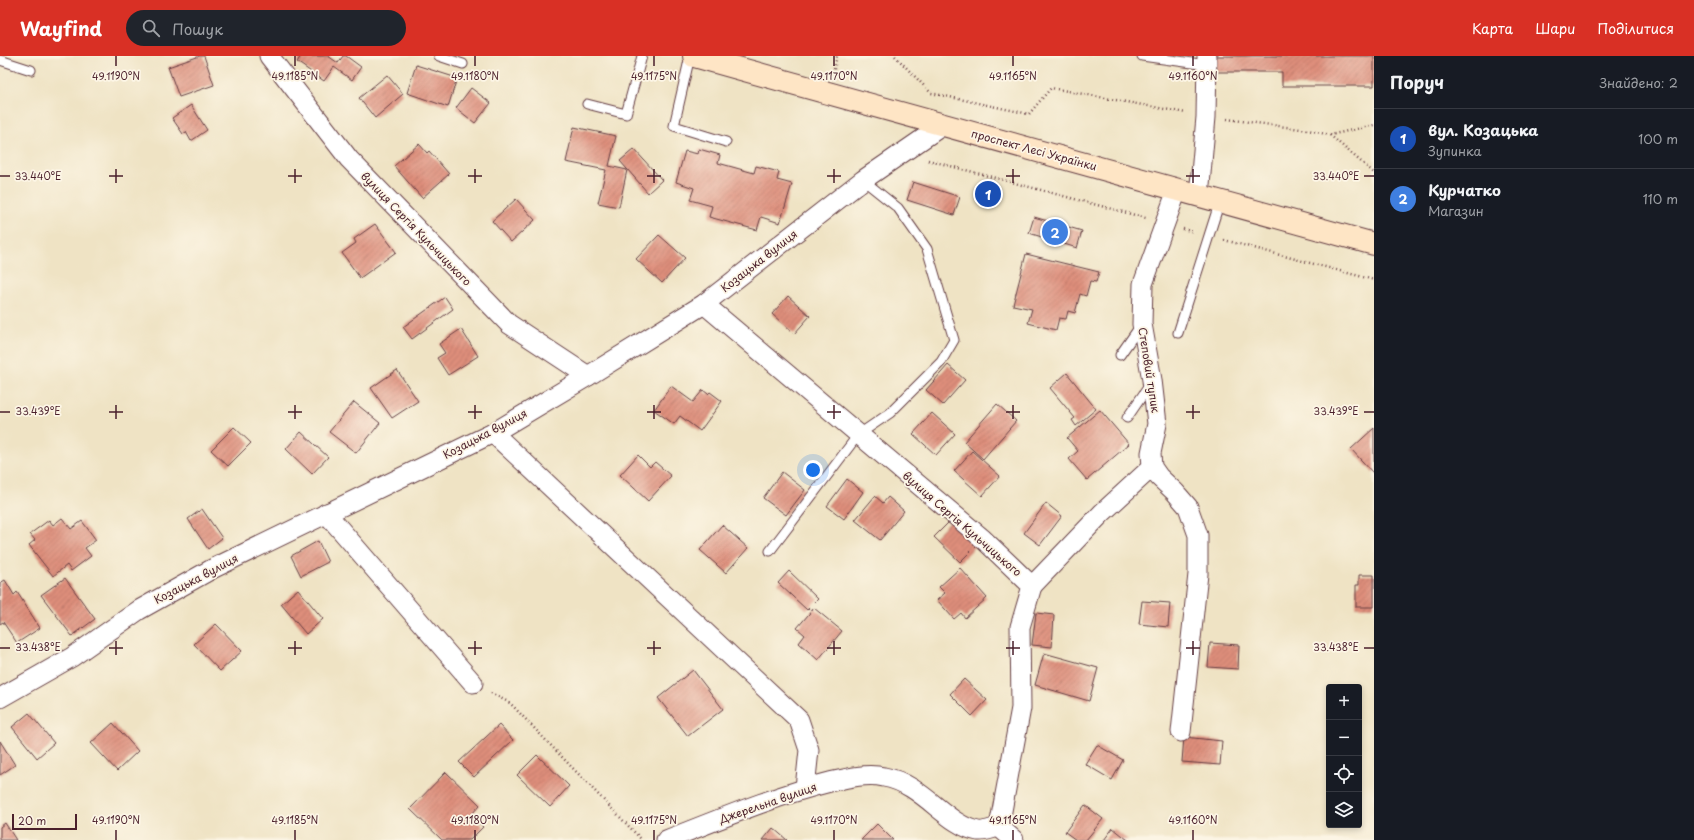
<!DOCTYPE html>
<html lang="uk">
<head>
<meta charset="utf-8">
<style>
  :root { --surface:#171b24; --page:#20242c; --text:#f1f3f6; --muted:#9ea1a6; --line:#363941; --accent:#d93025 }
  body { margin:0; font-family:"Playpen Sans",sans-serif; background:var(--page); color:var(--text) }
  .controls { position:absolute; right:12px; bottom:12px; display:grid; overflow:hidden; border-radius:4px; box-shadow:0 2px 6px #0003 }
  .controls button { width:36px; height:36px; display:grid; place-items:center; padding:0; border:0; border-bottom:1px solid var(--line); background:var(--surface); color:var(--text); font:20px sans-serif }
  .scale { position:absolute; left:12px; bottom:10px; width:65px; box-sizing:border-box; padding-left:4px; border:2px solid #4a1f2b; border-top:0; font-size:11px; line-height:14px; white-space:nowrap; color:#4a1f2b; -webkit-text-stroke:3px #fcf5e5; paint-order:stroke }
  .you { position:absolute; left:813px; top:414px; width:14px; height:14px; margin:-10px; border:3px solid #fff; border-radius:50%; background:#1a73e8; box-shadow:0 0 0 6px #1a73e833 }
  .badge { display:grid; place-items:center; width:26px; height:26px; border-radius:50%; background:var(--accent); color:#fff; font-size:13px; font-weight:700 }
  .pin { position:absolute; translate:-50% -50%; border:2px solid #fff; box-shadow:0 1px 4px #0006 }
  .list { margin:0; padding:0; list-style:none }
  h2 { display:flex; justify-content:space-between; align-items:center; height:52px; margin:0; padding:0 16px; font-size:17px }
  h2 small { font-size:13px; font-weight:400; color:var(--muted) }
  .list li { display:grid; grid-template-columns:26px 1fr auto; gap:12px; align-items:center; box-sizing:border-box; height:60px; padding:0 16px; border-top:1px solid var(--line) }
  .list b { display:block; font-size:15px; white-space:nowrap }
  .list p { margin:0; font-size:13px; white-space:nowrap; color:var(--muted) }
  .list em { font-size:13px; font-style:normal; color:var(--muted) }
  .icon { flex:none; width:22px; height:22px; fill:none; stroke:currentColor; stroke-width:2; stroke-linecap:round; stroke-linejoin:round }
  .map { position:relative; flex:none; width:1374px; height:784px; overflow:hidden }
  header { display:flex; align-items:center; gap:24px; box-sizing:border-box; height:56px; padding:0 20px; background:var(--accent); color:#fff }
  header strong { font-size:19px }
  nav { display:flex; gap:22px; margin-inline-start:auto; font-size:14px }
  .search { width:280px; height:36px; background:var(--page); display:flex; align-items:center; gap:10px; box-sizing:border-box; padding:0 14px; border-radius:22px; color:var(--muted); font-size:15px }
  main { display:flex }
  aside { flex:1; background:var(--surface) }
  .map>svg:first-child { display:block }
</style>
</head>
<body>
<header>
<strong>Wayfind</strong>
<div class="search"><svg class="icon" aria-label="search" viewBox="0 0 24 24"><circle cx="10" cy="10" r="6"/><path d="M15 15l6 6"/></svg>Пошук</div>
<nav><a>Карта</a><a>Шари</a><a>Поділитися</a></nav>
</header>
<main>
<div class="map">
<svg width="1374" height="784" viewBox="0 0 1374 784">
  <defs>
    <pattern id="building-hatch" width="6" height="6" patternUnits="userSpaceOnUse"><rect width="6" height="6" fill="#de8e7b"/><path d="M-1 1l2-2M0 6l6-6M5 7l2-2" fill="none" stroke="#b67365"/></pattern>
  </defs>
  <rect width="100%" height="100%" fill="#fcf5e5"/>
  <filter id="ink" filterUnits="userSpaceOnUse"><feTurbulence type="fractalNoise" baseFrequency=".025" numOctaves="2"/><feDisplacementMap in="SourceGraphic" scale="8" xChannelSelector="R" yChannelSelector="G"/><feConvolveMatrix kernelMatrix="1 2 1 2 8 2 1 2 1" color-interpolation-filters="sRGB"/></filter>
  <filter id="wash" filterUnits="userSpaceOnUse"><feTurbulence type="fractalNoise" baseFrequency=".012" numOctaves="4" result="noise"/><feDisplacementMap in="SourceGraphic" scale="16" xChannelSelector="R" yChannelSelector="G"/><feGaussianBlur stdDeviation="0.9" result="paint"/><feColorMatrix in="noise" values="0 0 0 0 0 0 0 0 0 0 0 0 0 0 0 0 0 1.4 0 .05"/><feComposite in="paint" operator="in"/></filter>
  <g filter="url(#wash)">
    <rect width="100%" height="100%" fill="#efe3c4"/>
    <g id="blocks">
      <g fill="url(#building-hatch)">
        <path d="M200 0H204L214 29 179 41 168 11Z"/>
        <path d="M301 0H328L338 7 343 0H346L361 11 352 24 334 11 324 25 297 6Z"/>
        <path d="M1216 0H1374V30H1282V16H1216Z"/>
        <path d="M416 9 457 22 448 51 407 37Z"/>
        <path d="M387 19 403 38 375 62 359 42Z"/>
        <path d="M471 32 491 47 475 67 456 52Z"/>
        <path d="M191 49 207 74 191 85 186 76 183 78 172 62Z"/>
        <path d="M574 71 616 80 609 110 627 114 619 151 598 147 606 114 566 106Z"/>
        <path d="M419 88 427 97 429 95 449 118 422 142 394 110Z"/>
        <path d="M634 93 662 124 648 137 620 105Z"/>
        <path d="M699 93 720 99 718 107 754 117 756 110 779 116 777 124 792 128 780 167 761 161 757 174 709 161 712 150 690 144 694 132 676 126 685 95 698 98Z"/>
        <path d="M913 126 960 141 954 159 907 144Z"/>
        <path d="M516 143 535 164 511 186 492 165Z"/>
        <path d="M1034 161 1082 175 1077 192 1029 177Z"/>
        <path d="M375 168 396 196 360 222 342 197 356 187 354 183Z"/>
        <path d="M659 179 685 202 662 227 636 203Z"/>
        <path d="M1026 198 1099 216 1096 226 1090 225 1086 240 1080 238 1075 257 1068 255 1066 263 1059 262 1056 274 1028 267 1032 253 1013 249Z"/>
        <path d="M788 240 810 260 794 278 772 258Z"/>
        <path d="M445 241 453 253 412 283 403 271Z"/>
        <path d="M461 273 478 300 448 319 437 302 445 297 439 288Z"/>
        <path d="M948 309 965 324 943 349 926 334Z"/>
        <path d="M397 314 418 345 392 362 371 332Z"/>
        <path d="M1067 317 1096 353 1076 370 1072 364 1075 362 1050 332Z"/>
        <path d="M671 330 693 346 703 334 708 338 710 336 722 345 700 375 680 360 674 368 654 354Z"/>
        <path d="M354 346 380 367 356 397 329 376Z"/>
        <path d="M997 348 1016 365 983 403 964 386Z"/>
        <path d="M1100 354 1129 388 1087 424 1069 403 1078 395 1067 382Z"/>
        <path d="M932 357 955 378 936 399 913 378Z"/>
        <path d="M234 371 251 387 228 410 211 394Z"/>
        <path d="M1374 372V416L1373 417 1351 393Z"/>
        <path d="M301 376 328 401 312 418 286 393Z"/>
        <path d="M972 395 1000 420 982 440 954 415Z"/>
        <path d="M638 399 650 411 655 406 671 420 648 445 620 419Z"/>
        <path d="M782 416 805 434 786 459 763 442Z"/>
        <path d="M847 423 863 436 844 463 827 450Z"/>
        <path d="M875 440 883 447 888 441 904 455 880 484 855 464Z"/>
        <path d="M1046 447 1062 460 1040 489 1024 477Z"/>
        <path d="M202 453 222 482 208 493 188 463Z"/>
        <path d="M62 462 71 473 82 465 96 484 85 492 91 500 71 515 67 509 53 520 29 489 35 484 30 478 49 464 53 469Z"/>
        <path d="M951 464 976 490 960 506 934 481Z"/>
        <path d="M722 469 748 492 726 517 700 494Z"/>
        <path d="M318 485 328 506 301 520 291 500Z"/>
        <path d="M960 512 987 542 965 562 961 557 954 563 937 544 945 537 939 531Z"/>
        <path d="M789 515 818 543 807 554 778 527Z"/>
        <path d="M1359 519H1374V551H1356V529H1359Z"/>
        <path d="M65 522 95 563 72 580 41 539Z"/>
        <path d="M5 524 14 539 17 536 40 572 17 587 3 566 0 568V527Z"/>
        <path d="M298 533 323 563 306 578 281 548Z"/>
        <path d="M1142 545 1170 547 1168 571 1139 568Z"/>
        <path d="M814 552 842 575 818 604 799 587 805 579 797 572Z"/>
        <path d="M1036 557 1054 559 1052 591 1032 589Z"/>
        <path d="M216 568 242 595 220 615 194 588Z"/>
        <path d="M1210 587 1239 589 1238 613 1208 611Z"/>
        <path d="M1044 597 1098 612 1089 645 1035 629Z"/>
        <path d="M693 614 723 653 688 680 658 642Z"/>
        <path d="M964 623 987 644 972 660 950 638Z"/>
        <path d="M29 657 54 687 37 702 12 671Z"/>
        <path d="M113 667 138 695 117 715 91 687Z"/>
        <path d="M499 669 513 684 474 721 459 706Z"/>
        <path d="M1184 681 1222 685 1220 709 1182 706Z"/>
        <path d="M0 685 15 709 0 719Z"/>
        <path d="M1097 689 1123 704 1112 724 1085 708Z"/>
        <path d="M537 699 569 730 550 751 517 719Z"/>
        <path d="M446 716 480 749 471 759 483 771 470 784H442L410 753Z"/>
        <path d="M1085 749 1103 763 1086 784H1076L1065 776Z"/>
        <path d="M5 767 16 784H0V771Z"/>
        <path d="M877 768 893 784H861Z"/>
        <path d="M773 772 787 784H763Z"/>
        <path d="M1113 772 1128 784H1104Z"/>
      </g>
    </g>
  </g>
  <g filter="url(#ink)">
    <use href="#blocks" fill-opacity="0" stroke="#633c42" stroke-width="1"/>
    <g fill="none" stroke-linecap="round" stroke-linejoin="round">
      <defs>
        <g id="lane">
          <path d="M439 0 463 8"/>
          <path d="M690 0 674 70 726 86"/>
          <path d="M1142 0 1207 9"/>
          <path d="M0 4 31 14"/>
          <path d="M587 48 626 58 642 0"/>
          <path d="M1178 277 1220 145"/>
          <path d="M1120 299 1141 269"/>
          <path d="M1127 362 1151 327"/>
          <path d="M770 495 858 379 890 357 941 306 954 284 927 193 898 152 863 124"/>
        </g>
        <g id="street">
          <path d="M269 0 349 103 509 268 588 320"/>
          <path d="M1177 134 1143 228 1142 268 1152 324 1157 368 1151 397 1152 411 1159 421 1175 436 1188 451 1198 479V518L1181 676"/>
          <path d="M1199 140 1206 61 1207 0"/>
          <path d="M704 248 983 483 1032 530 1020 571 1021 652 999 771"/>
          <path d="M493 377 799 664 809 694 805 732"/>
          <path d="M326 457 473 627"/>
          <path d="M1032 530 1102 457 1152 411"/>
          <path d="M0 642 72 601 139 554 212 513 493 377 588 320 704 248 863 124 943 69"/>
          <path d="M999 771 1014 784"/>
          <path d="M666 784C720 763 774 740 830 726 847 722 867 717 884 721 922 727 947 770 978 775 984 776 993 772 999 771"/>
        </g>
        <path id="secondary" d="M694 0 1374 188"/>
      </defs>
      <use href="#lane" stroke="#633c42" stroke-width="11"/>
      <use href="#street" stroke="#633c42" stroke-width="21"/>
      <use href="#secondary" stroke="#633c42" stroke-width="24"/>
      <g stroke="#633c42" stroke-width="2.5" stroke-dasharray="1 3" stroke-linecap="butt">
        <path d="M895 0 931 37 1029 58 1051 32 1186 57"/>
        <path d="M833 17 837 0"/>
        <path d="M1227 63 1308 74 1330 79 1374 69"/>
        <path d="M1330 79 1374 117"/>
        <path d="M928 104 1146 162"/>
        <path d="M1183 173 1194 176"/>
        <path d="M1224 184 1374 224"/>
        <path d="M491 637 510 647 642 784"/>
      </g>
      <use href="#lane" stroke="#fff" stroke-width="9"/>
      <use href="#street" stroke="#fff" stroke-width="19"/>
      <use href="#secondary" stroke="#fee5c5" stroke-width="22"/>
    </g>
  </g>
  <path fill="none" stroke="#4a1f2b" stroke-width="1.5" d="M116 0V10M295 0V10M475 0V10M654 0V10M834 0V10M1013 0V10M1193 0V10M116 113V127M295 113V127M475 113V127M654 113V127M834 113V127M1013 113V127M1193 113V127M0 120H10M109 120H123M288 120H302M468 120H482M647 120H661M827 120H841M1006 120H1020M1186 120H1200M1364 120H1374M116 349V363M295 349V363M475 349V363M654 349V363M834 349V363M1013 349V363M1193 349V363M0 356H10M109 356H123M288 356H302M468 356H482M647 356H661M827 356H841M1006 356H1020M1186 356H1200M1364 356H1374M116 585V599M295 585V599M475 585V599M654 585V599M834 585V599M1013 585V599M1193 585V599M0 592H10M109 592H123M288 592H302M468 592H482M647 592H661M827 592H841M1006 592H1020M1186 592H1200M1364 592H1374M116 774V784M295 774V784M475 774V784M654 774V784M834 774V784M1013 774V784M1193 774V784"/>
  <g text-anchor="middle" stroke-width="3.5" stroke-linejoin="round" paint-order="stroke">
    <g font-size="11" fill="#4a1f2b" stroke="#fcf5e5">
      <text transform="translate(1034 94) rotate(15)" y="4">проспект Лесі Українки</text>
      <text transform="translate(416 173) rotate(46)" y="4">вулиця Сергія Кульчицького</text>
      <text transform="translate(759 205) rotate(-38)" y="4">Козацька вулиця</text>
      <text transform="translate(1149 314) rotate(81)" y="4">Степовий тупик</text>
      <text transform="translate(485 378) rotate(-28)" y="4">Козацька вулиця</text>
      <text transform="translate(962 468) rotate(41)" y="4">вулиця Сергія Кульчицького</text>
      <text transform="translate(196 523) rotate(-28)" y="4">Козацька вулиця</text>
      <text transform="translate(768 747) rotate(-19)" y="4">Джерельна вулиця</text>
    </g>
  </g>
  <g font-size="10" text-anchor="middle" fill="#4a1f2b" stroke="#fcf5e5" stroke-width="3.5" stroke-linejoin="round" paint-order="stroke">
    <text x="116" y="24">49.1190°N</text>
    <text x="295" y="24">49.1185°N</text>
    <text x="475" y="24">49.1180°N</text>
    <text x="654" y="24">49.1175°N</text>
    <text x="834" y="24">49.1170°N</text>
    <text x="1013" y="24">49.1165°N</text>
    <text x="1193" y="24">49.1160°N</text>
    <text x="1336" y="124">33.440°E</text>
    <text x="38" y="124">33.440°E</text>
    <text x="1336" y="359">33.439°E</text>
    <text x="38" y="359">33.439°E</text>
    <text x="1336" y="595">33.438°E</text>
    <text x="38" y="595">33.438°E</text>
    <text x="116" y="768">49.1190°N</text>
    <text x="295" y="768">49.1185°N</text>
    <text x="475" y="768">49.1180°N</text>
    <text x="654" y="768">49.1175°N</text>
    <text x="834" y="768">49.1170°N</text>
    <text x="1013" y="768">49.1165°N</text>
    <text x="1193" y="768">49.1160°N</text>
  </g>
</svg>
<div class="controls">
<button>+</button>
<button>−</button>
<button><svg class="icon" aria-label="locate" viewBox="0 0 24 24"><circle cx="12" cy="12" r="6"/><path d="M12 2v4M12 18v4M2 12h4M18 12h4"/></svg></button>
<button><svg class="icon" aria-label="layers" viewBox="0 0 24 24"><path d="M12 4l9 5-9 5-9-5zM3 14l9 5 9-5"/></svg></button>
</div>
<div class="scale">20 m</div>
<div class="you"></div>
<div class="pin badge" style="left:988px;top:138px;background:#1a4fb4">1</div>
<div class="pin badge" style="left:1055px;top:176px;background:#3f7fe0">2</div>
</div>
<aside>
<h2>Поруч<small>Знайдено: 2</small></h2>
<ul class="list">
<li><span class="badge" style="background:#1a4fb4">1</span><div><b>вул. Козацька</b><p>Зупинка</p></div><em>100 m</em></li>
<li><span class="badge" style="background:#3f7fe0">2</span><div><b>Курчатко</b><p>Магазин</p></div><em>110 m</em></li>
</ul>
</aside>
</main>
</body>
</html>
